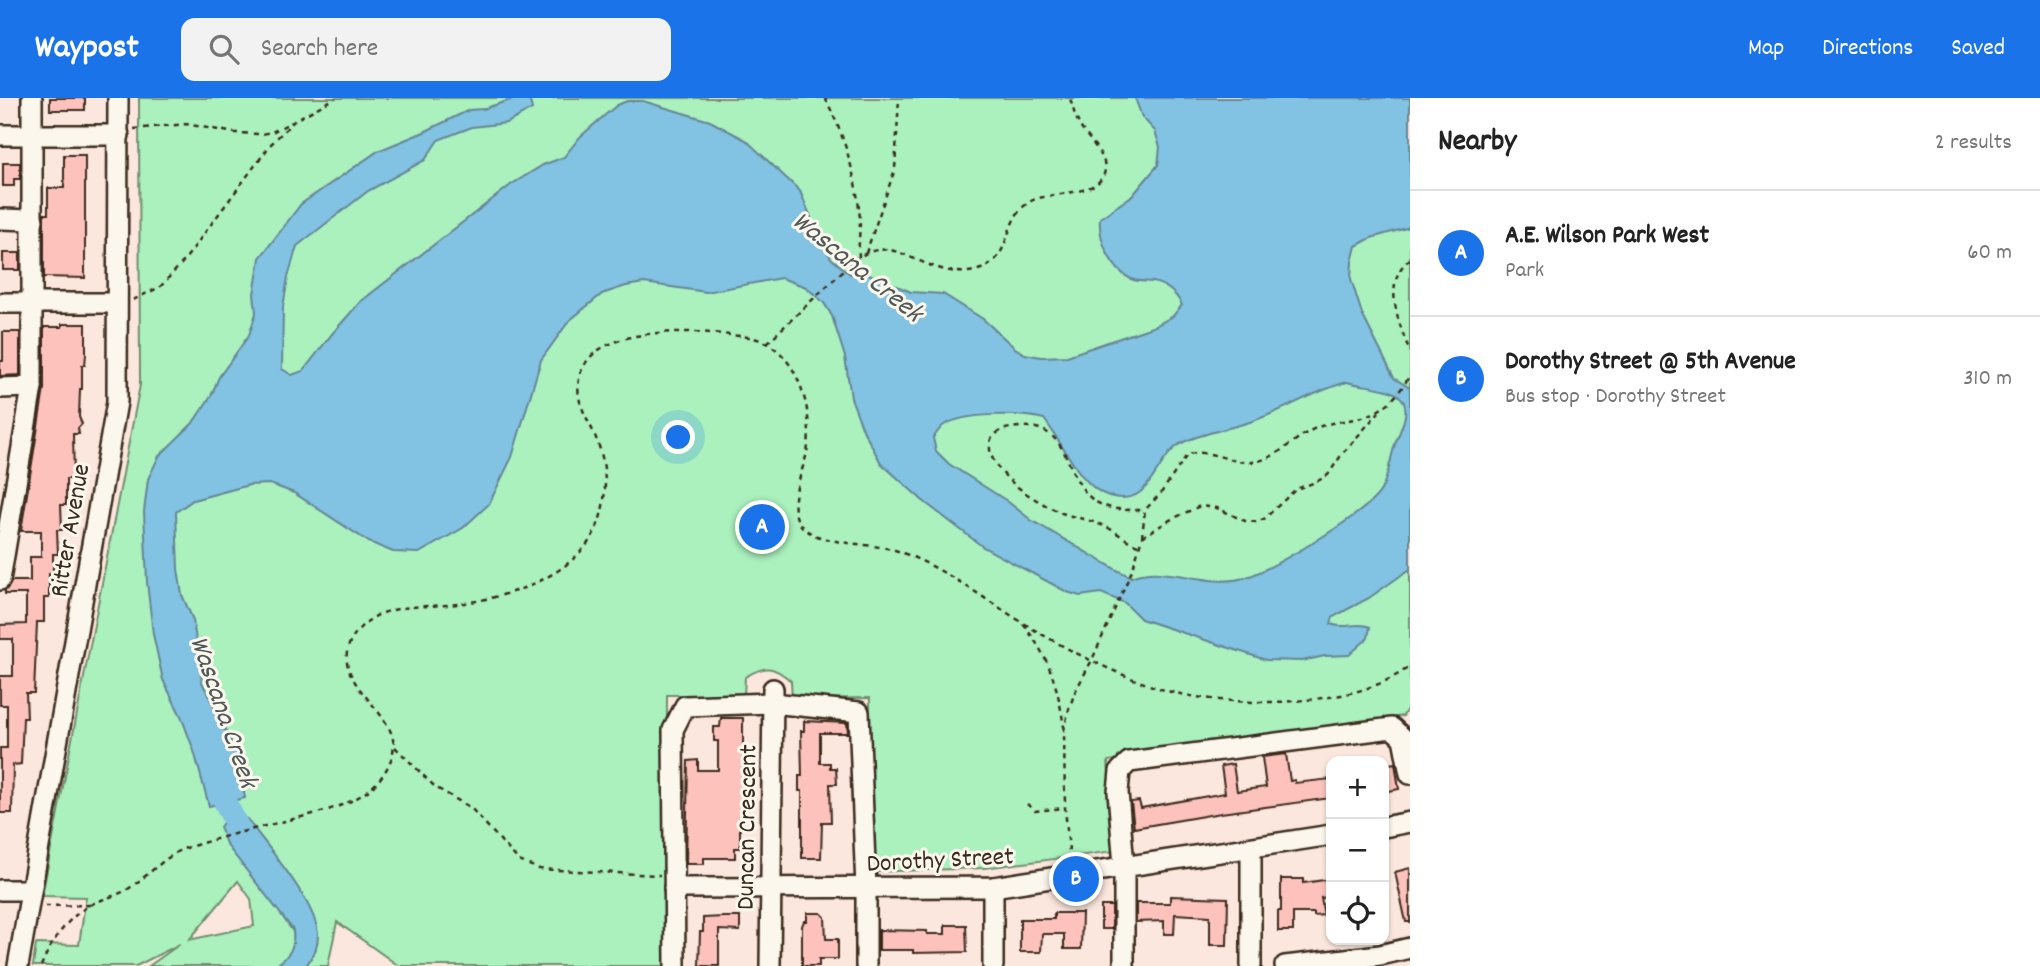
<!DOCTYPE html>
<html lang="en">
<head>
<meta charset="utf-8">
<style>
  :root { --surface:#fff; --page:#f2f2f2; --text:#222; --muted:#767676; --line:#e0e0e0; --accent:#1a73e8 }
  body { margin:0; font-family:Dekko,sans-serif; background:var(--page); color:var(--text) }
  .controls { position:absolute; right:21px; bottom:21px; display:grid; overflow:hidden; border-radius:14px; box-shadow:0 2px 5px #0004 }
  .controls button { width:63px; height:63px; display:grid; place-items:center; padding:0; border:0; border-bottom:2px solid var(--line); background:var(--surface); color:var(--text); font:35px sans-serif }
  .you { position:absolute; left:679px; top:340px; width:24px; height:24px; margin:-18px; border:5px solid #fff; border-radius:50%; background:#1a73e8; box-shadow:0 0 0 10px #1a73e833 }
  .badge { display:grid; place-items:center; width:46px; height:46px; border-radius:50%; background:var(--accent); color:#fff; font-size:23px; font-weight:700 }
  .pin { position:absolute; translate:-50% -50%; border:4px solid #fff; box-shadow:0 2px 7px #0006 }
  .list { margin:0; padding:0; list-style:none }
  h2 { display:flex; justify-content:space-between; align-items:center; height:91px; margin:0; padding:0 28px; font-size:30px }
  h2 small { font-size:23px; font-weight:400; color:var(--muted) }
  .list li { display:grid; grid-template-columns:46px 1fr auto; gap:21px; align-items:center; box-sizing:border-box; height:126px; padding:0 28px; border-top:2px solid var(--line) }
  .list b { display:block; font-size:26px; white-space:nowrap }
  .list p { margin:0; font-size:23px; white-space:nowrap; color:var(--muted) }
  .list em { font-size:23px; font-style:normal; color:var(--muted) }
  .icon { flex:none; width:38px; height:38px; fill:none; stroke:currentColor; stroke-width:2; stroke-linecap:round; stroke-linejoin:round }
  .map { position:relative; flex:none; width:1410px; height:868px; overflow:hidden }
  header { display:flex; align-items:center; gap:42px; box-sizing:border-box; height:98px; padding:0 35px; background:var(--accent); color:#fff }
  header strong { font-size:33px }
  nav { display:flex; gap:38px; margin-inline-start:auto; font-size:24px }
  .search { width:490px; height:63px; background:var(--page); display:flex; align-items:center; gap:18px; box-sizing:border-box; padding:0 24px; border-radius:14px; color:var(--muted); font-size:26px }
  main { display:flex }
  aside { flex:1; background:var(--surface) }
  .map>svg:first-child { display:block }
</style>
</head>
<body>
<header>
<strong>Waypost</strong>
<div class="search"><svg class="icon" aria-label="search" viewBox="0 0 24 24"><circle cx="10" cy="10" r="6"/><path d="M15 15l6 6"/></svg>Search here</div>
<nav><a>Map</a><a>Directions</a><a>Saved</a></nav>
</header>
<main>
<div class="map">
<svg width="1410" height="868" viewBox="0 0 1410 868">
  <rect width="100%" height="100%" fill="#fce7de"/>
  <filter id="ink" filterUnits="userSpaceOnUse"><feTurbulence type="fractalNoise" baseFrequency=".0143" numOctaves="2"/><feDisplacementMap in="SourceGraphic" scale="14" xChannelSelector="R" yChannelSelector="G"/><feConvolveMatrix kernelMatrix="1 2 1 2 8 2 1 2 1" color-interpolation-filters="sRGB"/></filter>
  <g filter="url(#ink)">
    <path fill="#aaf1be" stroke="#728e6e" stroke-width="2" fill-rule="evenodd" d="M139 0H1410V606L1403 618 1108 663 1115 753 984 770 870 774V600L792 601 791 583C773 567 765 567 745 579L744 597H667L666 868H399L337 824 328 868H306L316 851 306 803 270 752 283 819 293 834 294 844 292 854 276 868H149L180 846 136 868H33L36 846 79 847 86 799 42 798 140 287ZM238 783 251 801 254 828 189 842Z"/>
    <g fill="#82c2e2" stroke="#668594" stroke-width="2" fill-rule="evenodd">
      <path d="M516 0H529L532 11 507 25 472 29 438 42 425 62 368 93 297 148 288 179 283 209 282 271 292 277 303 273 332 236 360 204 512 86 543 67 564 59 580 39 598 23 617 7 627 3H643L710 23 746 42 800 93 812 122 831 160 850 176H869L911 194 943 196 983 221 1015 250 1025 256 1041 259 1067 258 1155 228 1173 218 1182 207C1176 195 1166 187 1153 184 1145 183 1138 184 1131 181 1111 171 1098 142 1100 120L1133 97 1158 67 1160 49 1155 33 1142 19 1135 0H1410V129L1371 140 1356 148 1352 164 1351 181 1362 216 1394 280 1410 290V471L1369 500 1333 519 1331 526C1344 532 1358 523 1370 529L1368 540 1349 557 1325 558 1302 563 1266 562 1141 521 1125 505 1101 495 1080 498 1067 494 983 449 922 402 881 365 864 334 851 300 845 259 832 218 824 205 806 189 781 180 706 194 644 185 626 188 602 196 569 223 541 262 512 359 489 406 463 430 419 455 393 454 369 444 294 395 270 386 249 387 193 402 176 414 178 471 182 497 193 522 202 584 238 658 245 700 209 708 194 653 181 618 163 582 153 536 147 484 144 414 148 381 159 358 192 326 211 298 219 279 249 237 256 215 254 196 260 160 301 106 378 53 424 34 469 12 483 11ZM1347 284C1363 289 1392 288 1402 301 1410 313 1402 328 1397 341 1390 357 1390 376 1381 392 1369 414 1273 471 1247 479 1209 492 1168 465 1131 479L1117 472 1031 422 1007 403 949 366 936 353 933 340C936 336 940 330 944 327 967 314 1019 315 1044 321 1062 344 1081 390 1109 398 1151 410 1153 366 1177 348 1192 337 1233 330 1253 323 1285 312 1314 293 1347 284Z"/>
      <path d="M237 716 247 721C266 747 318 806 318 838 318 850 312 858 306 868H276C290 856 295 851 293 832L226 746 220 729 227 719Z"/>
    </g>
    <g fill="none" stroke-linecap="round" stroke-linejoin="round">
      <path stroke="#82c2e2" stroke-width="23" d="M217 675 225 704 245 743"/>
    </g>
    <g fill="#fec2bd" stroke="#3b2a1e" stroke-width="2">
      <rect x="50" y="0" width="35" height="12"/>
      <path d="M64 57H85V180L44 179V116H48V90H64Z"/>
      <path d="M3 65H20V81H14V88H3Z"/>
      <rect x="3" y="155" width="17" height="17"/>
      <path d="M62 226H86V256L85 267H82V291H80L79 319 82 326 78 330 79 336H73L74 381H66V407H61L62 432H57L58 456H53V476H49V500H44V524H37L34 595H26L27 620H23L21 666 13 667 12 715H0V650H7V607H0V578H13V541H0V527L26 526V496H5V493L12 483H30V459H41V433H21L44 291V229H62Z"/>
      <path d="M3 234H20V277L0 278V263H3Z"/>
      <path d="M721 620H743V721H740V750H735V760H704V766H686L688 663 698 662V672H718V643H714V629H720Z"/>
      <path d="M804 623 847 625 848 635H820V665H830V670H836L837 686H830L831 724H822L821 760H802V693H799V678H802L801 633H804Z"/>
      <path d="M1286 656 1290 683 1295 682V685L1331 681V700L1221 715 1134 730 1131 704 1139 703 1141 710 1225 695 1221 668 1233 666 1237 693 1266 689 1262 659Z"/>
      <path d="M1395 665 1399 691 1384 694V667Z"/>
      <path d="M1410 770V824H1406L1395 774Z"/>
      <path d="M1281 781H1303V785L1331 781V799L1321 800 1324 817 1314 818V815H1293V833H1278V813H1281Z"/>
      <path d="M1170 798 1228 800 1227 847H1210V818L1175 816 1174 836H1164V823L1136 824V805H1170Z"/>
      <rect x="1101" y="808" width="11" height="23"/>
      <path d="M807 815H821L825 819 826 841H838V861H819V868H802V828L804 823H807Z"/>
      <path d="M1054 815H1082L1081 851H1064V836H1042L1041 854H1020V821H1054Z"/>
      <path d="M724 819H740V833L719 832V868H699L700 834H703V820Z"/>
      <path d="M945 827H966L967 854 913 855V852H879V832L927 833V836H945Z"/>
    </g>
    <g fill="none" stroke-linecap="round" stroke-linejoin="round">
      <defs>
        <g id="minor">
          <path d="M0 37H119"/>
          <path d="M0 121 33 122"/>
          <path d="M0 205H116"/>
          <path d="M0 290 32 289"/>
          <path d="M0 482 32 289V0"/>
          <path d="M1384 729 1410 724"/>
          <path d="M1251 750V868"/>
          <path d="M674 790 993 789 1331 737"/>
          <path d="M0 792H30"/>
          <path d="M18 868 117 304 118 0"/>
          <path d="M675 868 673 632 685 608 772 605 859 614 866 791V868"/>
          <path d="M770 868 773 591"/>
          <path d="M993 868V789"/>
          <path d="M1124 868V768L1118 694 1120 673 1129 664 1392 630 1403 640 1410 676"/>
          <path d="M1285 868 1380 857 1410 850"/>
        </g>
      </defs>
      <use href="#minor" stroke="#3b2a1e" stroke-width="24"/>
      <g stroke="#3b2a1e" stroke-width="2.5" stroke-dasharray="5 5" stroke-linecap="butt">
        <path d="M825 0C844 36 857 80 860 121 860 133 858 146 859 159"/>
        <path d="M134 31 186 26 235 35 261 36 272 34 292 24"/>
        <path d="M866 155 895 71 899 0"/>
        <path d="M1410 161C1381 183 1399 226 1410 254"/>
        <path d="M133 202 160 189 183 164 271 46 295 22 335 0"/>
        <path d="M767 245 850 166C863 155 874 150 891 152 919 160 947 181 978 172 1014 162 1001 120 1031 103 1050 93 1103 99 1105 71 1105 56 1089 42 1081 30 1076 21 1073 11 1070 0"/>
        <path d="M1142 439 1170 422 1200 408 1217 410 1245 423 1256 424 1264 421 1296 391 1316 384 1328 377 1342 356 1379 314"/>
        <path d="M1138 447C1126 443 1116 433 1104 428 1091 422 1076 420 1062 415 1038 405 981 372 991 341 999 331 1007 330 1020 329 1071 326 1062 375 1092 401 1107 413 1127 412 1145 412"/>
        <path d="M1023 526C1050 561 1057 585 1064 629"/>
        <path d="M395 649 435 689 471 710 519 763 539 771 660 777"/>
        <path d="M1027 706 1035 713 1065 710"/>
        <path d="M1070 763 1065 710 1064 632 1069 611 1075 594 1092 562 1133 470 1142 439 1145 412 1161 395 1187 357C1205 349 1230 365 1250 364 1276 363 1293 340 1316 330 1336 321 1363 324 1382 310 1394 302 1403 289 1410 277"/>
        <path d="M45 808 91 807"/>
        <path d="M41 868C51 844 68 818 92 806 104 800 117 798 128 791 146 779 161 763 180 752 216 740 253 731 289 722 313 716 339 711 360 698 375 690 390 671 393 654 402 611 314 580 360 530 384 504 426 510 458 506 502 500 554 485 584 450 608 423 610 375 597 343 592 328 582 315 579 299 568 226 686 231 730 237 741 238 757 239 767 245 801 264 814 318 807 354 803 374 786 407 800 426 813 445 858 445 880 449 892 450 904 455 915 460 953 477 985 501 1020 523 1061 549 1109 573 1155 589 1194 603 1263 607 1304 602 1340 599 1381 591 1410 568"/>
      </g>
      <use href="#minor" stroke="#fbf7ec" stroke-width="19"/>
    </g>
  </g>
  <g text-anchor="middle" stroke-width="6" stroke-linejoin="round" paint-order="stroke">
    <g font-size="26" fill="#3b2a1e" stroke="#fbf7ec">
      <text transform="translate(68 432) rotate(-80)" y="9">Ritter Avenue</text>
      <text transform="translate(745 729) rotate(-89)" y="9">Duncan Crescent</text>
      <text transform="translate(940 760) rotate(-3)" y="9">Dorothy Street</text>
    </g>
    <g font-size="28" font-style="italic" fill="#505859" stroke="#fbf7ec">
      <text transform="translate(859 167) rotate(39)" y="10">Wascana Creek</text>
      <text transform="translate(226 613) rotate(71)" y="10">Wascana Creek</text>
    </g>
  </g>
</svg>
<div class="controls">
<button>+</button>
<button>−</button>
<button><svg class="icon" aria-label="locate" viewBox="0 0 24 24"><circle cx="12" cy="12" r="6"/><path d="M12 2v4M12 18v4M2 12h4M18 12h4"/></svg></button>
</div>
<div class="you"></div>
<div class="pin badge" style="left:762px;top:429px">A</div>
<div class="pin badge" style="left:1076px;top:781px">B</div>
</div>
<aside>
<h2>Nearby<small>2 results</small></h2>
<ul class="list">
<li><span class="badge">A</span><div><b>A.E. Wilson Park West</b><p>Park</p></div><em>60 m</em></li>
<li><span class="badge">B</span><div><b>Dorothy Street @ 5th Avenue</b><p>Bus stop · Dorothy Street</p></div><em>310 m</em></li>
</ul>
</aside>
</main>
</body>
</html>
